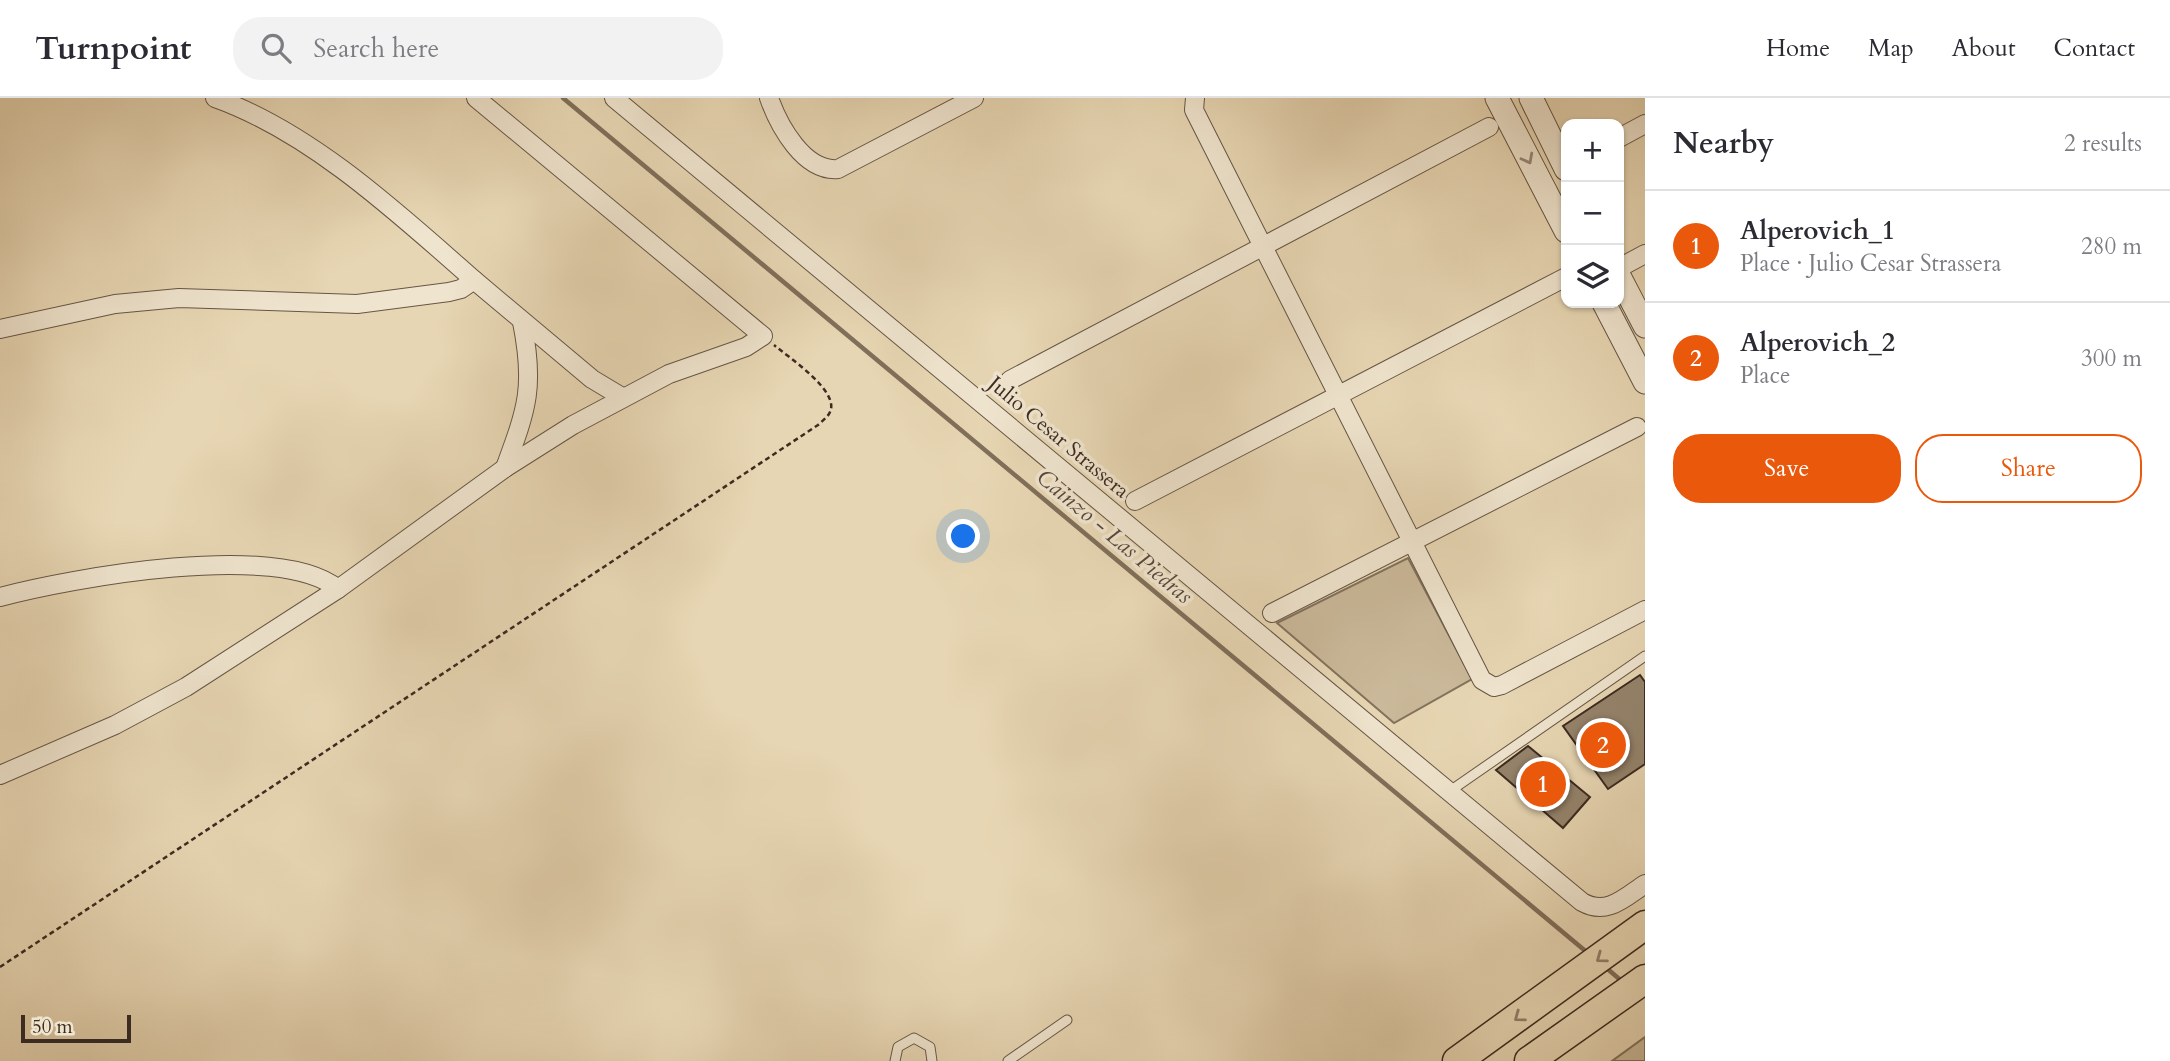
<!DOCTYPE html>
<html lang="en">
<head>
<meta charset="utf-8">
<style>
  :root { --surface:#fff; --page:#f2f2f3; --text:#2b2b33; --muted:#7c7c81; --line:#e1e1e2; --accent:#ea580c }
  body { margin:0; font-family:Cardo,serif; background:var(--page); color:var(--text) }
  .controls { position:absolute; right:21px; top:21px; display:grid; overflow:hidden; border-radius:14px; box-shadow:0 2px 5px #0004 }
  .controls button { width:63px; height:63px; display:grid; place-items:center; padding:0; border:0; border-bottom:2px solid var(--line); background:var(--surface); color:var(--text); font:35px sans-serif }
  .scale { position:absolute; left:21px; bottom:18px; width:110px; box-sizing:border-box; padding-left:7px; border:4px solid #3c2b20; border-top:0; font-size:19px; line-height:24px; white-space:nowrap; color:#3c2b20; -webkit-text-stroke:5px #efe4ce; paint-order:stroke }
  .you { position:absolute; left:964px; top:439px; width:24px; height:24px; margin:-18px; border:5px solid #fff; border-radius:50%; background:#1a73e8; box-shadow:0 0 0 10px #1a73e833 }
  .badge { display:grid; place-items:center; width:46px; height:46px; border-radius:50%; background:var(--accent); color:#fff; font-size:23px; font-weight:700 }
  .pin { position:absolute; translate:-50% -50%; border:4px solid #fff; box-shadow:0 2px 7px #0006 }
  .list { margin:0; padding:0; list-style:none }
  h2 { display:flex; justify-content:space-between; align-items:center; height:91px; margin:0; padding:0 28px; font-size:30px }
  h2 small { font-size:23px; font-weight:400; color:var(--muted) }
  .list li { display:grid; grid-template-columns:46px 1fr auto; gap:21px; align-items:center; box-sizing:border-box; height:112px; padding:0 28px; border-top:2px solid var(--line) }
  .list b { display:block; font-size:26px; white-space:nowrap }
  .list p { margin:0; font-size:23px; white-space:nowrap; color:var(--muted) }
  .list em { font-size:23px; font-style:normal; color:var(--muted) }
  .actions { display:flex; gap:14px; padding:21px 28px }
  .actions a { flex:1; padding:16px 0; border:2px solid var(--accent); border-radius:28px; text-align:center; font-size:24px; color:var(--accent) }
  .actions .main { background:var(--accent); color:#fff }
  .icon { flex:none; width:38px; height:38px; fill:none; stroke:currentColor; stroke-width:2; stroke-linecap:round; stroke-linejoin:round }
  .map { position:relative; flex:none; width:1645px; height:963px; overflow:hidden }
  header { display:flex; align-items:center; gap:42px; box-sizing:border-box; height:98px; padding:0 35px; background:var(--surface); border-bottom:2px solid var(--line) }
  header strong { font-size:33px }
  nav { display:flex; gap:38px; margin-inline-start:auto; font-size:24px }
  .search { width:490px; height:63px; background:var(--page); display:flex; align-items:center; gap:18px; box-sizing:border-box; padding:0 24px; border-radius:28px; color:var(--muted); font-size:26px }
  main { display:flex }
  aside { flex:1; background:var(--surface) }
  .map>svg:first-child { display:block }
</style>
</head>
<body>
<header>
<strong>Turnpoint</strong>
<div class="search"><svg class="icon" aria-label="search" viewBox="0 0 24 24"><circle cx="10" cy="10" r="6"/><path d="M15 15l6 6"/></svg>Search here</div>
<nav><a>Home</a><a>Map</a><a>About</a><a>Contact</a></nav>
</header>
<main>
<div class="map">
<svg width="1645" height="963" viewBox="0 0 1645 963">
  <rect width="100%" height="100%" fill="#e7d6b3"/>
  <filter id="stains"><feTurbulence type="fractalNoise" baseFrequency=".00286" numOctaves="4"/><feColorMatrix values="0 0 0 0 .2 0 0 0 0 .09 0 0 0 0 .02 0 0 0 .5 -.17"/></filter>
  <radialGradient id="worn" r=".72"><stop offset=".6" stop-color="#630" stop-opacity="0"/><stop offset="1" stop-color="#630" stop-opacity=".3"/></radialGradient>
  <g fill="#cab99a" stroke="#83725d" stroke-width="2">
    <path d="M1408 460 1472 581 1394 625 1277 525Z"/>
    <path d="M1645 939V963H1612Z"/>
  </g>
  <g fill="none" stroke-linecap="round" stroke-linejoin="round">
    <g stroke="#806f5a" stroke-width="4.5">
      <path d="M563 0 1589 856"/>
      <path d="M1604 868 1624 885"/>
    </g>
  </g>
  <g fill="#95846c" stroke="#3c2b20" stroke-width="2">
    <path d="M1640 577 1645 584V666L1608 691 1563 628Z"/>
    <path d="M1528 648 1590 699 1563 730 1496 672Z"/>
  </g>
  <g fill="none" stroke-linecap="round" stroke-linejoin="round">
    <defs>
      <g id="service">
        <path d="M1450 693 1645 558"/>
        <path d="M895 963 898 949 914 940 930 949 932 963"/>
        <path d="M1008 963 1067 922"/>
      </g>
      <g id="minor">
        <path d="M215 0C311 34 399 116 474 182"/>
        <path d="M614 0 1582 804C1607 818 1624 800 1645 786"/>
        <path d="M769 0C779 28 804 74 838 71L974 0"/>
        <path d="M1195 0 1194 12 1482 582 1494 589 1502 587 1645 512"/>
        <path d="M1619 40 1645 26"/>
        <path d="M1619 170 1645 156"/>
        <path d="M0 231 115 206 179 200 357 206 449 194 461 191 474 182 592 281 622 299"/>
        <path d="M1010 282 1489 29"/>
        <path d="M505 370C527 310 535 289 522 224"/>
        <path d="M1135 403 1566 179"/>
        <path d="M0 499C72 480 278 442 338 491L505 370 573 327 669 276 746 249 763 238 476 0"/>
        <path d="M1272 515 1637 329"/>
        <path d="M0 677 115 627 186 589 338 491"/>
      </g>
      <g id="tertiary">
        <path d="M1497 0 1566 133"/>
        <path d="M1531 0 1566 71"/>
        <path d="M1619 178 1645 228"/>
        <path d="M1604 205 1645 284"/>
      </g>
      <g id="primary">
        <path d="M1457 963 1645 827"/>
        <path d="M1529 963 1645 881"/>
      </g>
    </defs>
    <use href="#service" stroke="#675645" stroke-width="11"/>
    <use href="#minor" stroke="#675645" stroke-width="20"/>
    <use href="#tertiary" stroke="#675645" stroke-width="25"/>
    <use href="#primary" stroke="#3c2b20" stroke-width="31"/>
    <path stroke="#3c2b20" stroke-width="2.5" stroke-dasharray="5 3.5" stroke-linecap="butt" d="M0 869 818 327C821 324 828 319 830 314 840 293 788 259 774 247"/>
    <use href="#service" stroke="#efe4ce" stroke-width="9"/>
    <use href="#minor" stroke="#efe4ce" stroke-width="18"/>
    <use href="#tertiary" stroke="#efe4ce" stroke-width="23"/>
    <use href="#primary" stroke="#e7d6b3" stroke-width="28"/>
  </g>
  <defs><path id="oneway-chevron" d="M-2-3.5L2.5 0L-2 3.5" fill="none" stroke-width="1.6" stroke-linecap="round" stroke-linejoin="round" transform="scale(1.75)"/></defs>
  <use stroke="#968877" href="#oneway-chevron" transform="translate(1528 61) rotate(62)"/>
  <g stroke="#92806a">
    <use href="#oneway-chevron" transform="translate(1601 860) rotate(144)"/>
    <use href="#oneway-chevron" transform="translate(1519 919) rotate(144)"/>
  </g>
  <g text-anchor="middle" stroke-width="7" stroke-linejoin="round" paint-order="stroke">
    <g font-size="21" fill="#3c2b20" stroke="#efe4ce">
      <text transform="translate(1059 339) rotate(40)" y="7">Julio Cesar Strassera</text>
    </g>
    <g font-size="23" font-style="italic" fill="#584738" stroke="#efe4ce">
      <text transform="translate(1115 438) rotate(40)" y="8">Cainzo - Las Piedras</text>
    </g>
  </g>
  <rect width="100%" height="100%" filter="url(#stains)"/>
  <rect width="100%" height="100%" fill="url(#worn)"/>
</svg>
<div class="controls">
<button>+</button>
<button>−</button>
<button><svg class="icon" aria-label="layers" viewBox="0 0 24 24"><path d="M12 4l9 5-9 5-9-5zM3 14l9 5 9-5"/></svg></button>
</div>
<div class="scale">50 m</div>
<div class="you"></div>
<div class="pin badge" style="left:1543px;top:686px">1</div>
<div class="pin badge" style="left:1603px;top:647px">2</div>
</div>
<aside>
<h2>Nearby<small>2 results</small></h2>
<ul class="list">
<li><span class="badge">1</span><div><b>Alperovich_1</b><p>Place · Julio Cesar Strassera</p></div><em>280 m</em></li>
<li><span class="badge">2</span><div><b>Alperovich_2</b><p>Place</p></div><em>300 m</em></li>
</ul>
<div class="actions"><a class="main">Save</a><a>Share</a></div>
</aside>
</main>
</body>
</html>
